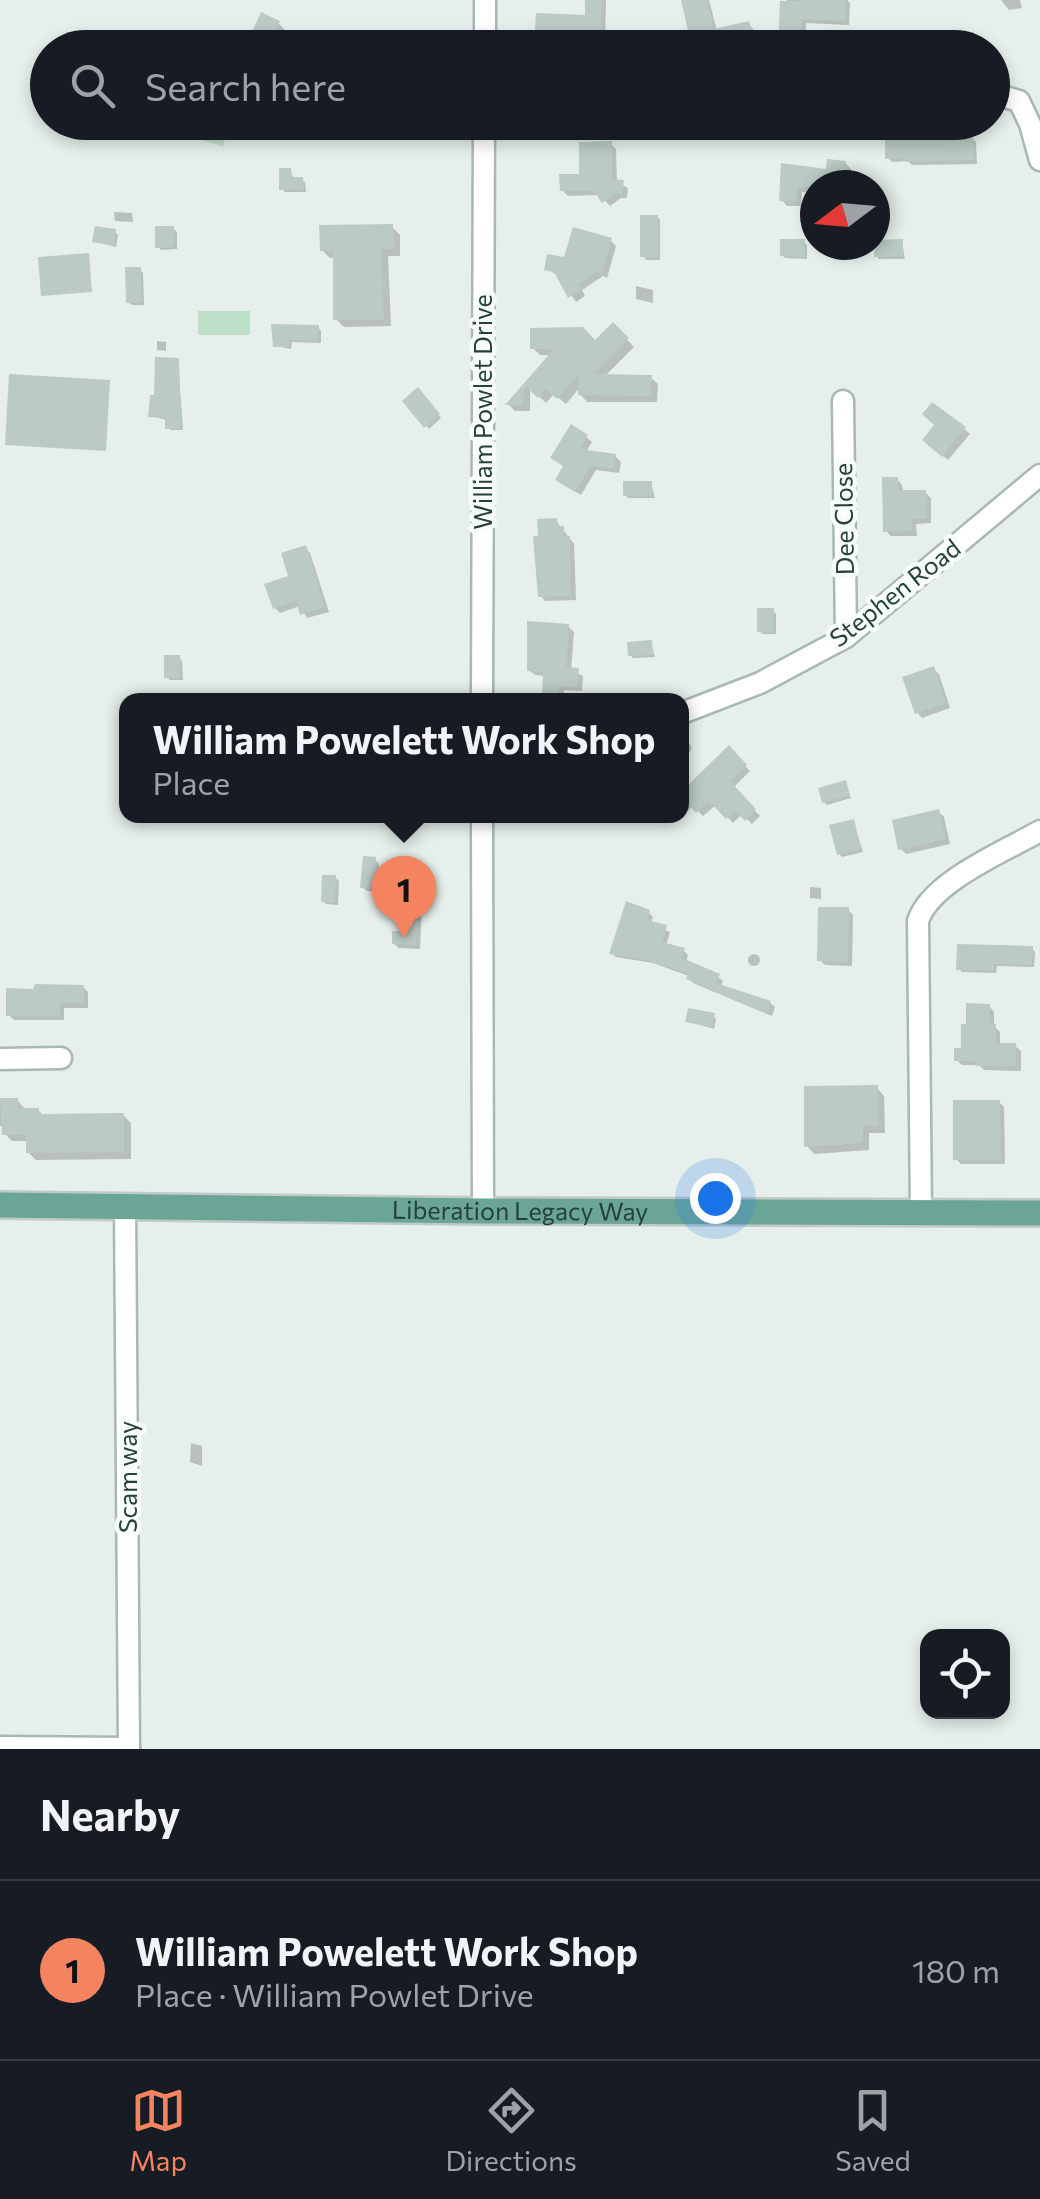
<!DOCTYPE html>
<html lang="en">
<head>
<meta charset="utf-8">
<style>
  :root { --surface:#171b24; --page:#20242c; --text:#f1f3f6; --muted:#9ea1a6; --line:#363941; --accent:#f4845f }
  body { margin:0; font-family:Commissioner,sans-serif; background:var(--page); color:var(--text) }
  .controls { position:absolute; right:30px; bottom:30px; display:grid; overflow:hidden; border-radius:20px; box-shadow:0 5px 15px #0003 }
  .controls button { width:90px; height:90px; display:grid; place-items:center; padding:0; border:0; border-bottom:2px solid var(--line); background:var(--surface); color:var(--text); font:50px sans-serif }
  .compass { position:absolute; left:800px; top:170px; width:90px; height:90px; border-radius:50%; background:var(--surface); box-shadow:0 5px 15px #0003; rotate:254deg }
  .you { position:absolute; left:715px; top:1198px; width:35px; height:35px; margin:-25px; border:8px solid #fff; border-radius:50%; background:#1a73e8; box-shadow:0 0 0 15px #1a73e833 }
  .badge { display:grid; place-items:center; width:65px; height:65px; border-radius:50%; background:var(--accent); color:#111; font-size:32px; font-weight:700 }
  .pin { position:absolute; translate:-50% -82px; filter:drop-shadow(0 2px 5px #0008) }
  .pin::after { content:''; position:absolute; top:52px; width:35px; height:30px; background:inherit; clip-path:polygon(0 0,100% 0,50% 100%) }
  .popup { position:absolute; left:119px; top:693px; width:570px; height:130px; box-sizing:border-box; display:grid; place-content:center; border-radius:20px; background:var(--surface); filter:drop-shadow(0 2px 8px #0005); font-size:32px; white-space:nowrap; color:var(--muted) }
  .popup b { font-size:38px; color:var(--text) }
  .popup::after { content:''; position:absolute; left:50%; top:100%; margin-left:-20px; border:20px solid transparent; border-top-color:var(--surface) }
  .list { margin:0; padding:0; list-style:none }
  h2 { display:flex; justify-content:space-between; align-items:center; height:130px; margin:0; padding:0 40px; font-size:42px }
  h2 small { font-size:32px; font-weight:400; color:var(--muted) }
  .list li { display:grid; grid-template-columns:65px 1fr auto; gap:30px; align-items:center; box-sizing:border-box; height:180px; padding:0 40px; border-top:2px solid var(--line) }
  .list b { display:block; font-size:38px; white-space:nowrap }
  .list p { margin:0; font-size:32px; white-space:nowrap; color:var(--muted) }
  .list em { font-size:32px; font-style:normal; color:var(--muted) }
  .icon { flex:none; width:55px; height:55px; fill:none; stroke:currentColor; stroke-width:2; stroke-linecap:round; stroke-linejoin:round }
  .map { position:relative; flex:none; width:1040px; height:1749px; overflow:hidden }
  .search { position:absolute; background:var(--surface); box-shadow:0 5px 15px #0003; left:30px; right:30px; top:30px; height:110px; display:flex; align-items:center; gap:25px; box-sizing:border-box; padding:0 35px; border-radius:55px; color:var(--muted); font-size:38px }
  .sheet { height:310px; background:var(--surface) }
  nav { display:flex; justify-content:space-around; align-items:center; box-sizing:border-box; height:140px; border-top:2px solid var(--line); background:var(--surface); font-size:28px; color:var(--muted) }
  nav a { display:grid; justify-items:center; gap:5px }
  nav .on { color:var(--accent) }
  .map>svg:first-child { display:block }
</style>
</head>
<body>
<div class="map">
<svg width="1040" height="1749" viewBox="0 0 1040 1749">
  <rect width="100%" height="100%" fill="#e6efeb"/>
  <g fill="#bfe0c8">
    <path d="M176 123 228 122 229 123 223 146 174 132Z"/>
    <rect x="198" y="311" width="52" height="24"/>
  </g>
  <g fill="#0003">
    <path d="M588 0H606L605 40H576V48H546V35L538 29 587 17Z"/>
    <path d="M684 0H709L717 31 748 24 753 29 758 46 695 48Z"/>
    <path d="M787 0H847L850 3 849 25 806 23 805 48 780 47Z"/>
    <path d="M1001 0H1020L1022 8 1009 10Z"/>
    <path d="M279 24 284 29 276 48H237L240 42 248 46Z"/>
    <path d="M639 30 653 33 652 48H638Z"/>
    <path d="M972 138 976 142 977 164 912 165 908 161 892 162 888 158Z"/>
    <path d="M611 144 616 149 617 182 628 188 627 198H621L610 206 600 195 568 196 562 190 582 176Z"/>
    <path d="M845 163 851 169 850 185H815V193L802 192 801 206H787L782 200 784 165 829 172Z"/>
    <path d="M290 171 294 179 305 182 306 192H285L282 189Z"/>
    <path d="M114 212 132 213 133 222 115 221Z"/>
    <path d="M657 217 660 220V260H646L643 256Z"/>
    <path d="M392 227 400 235V256H388L391 326 344 327 336 319V258H330L322 250Z"/>
    <path d="M173 229 177 232V249L161 250 158 246Z"/>
    <path d="M115 232 118 235 116 247 95 241Z"/>
    <path d="M611 241 616 246 607 278 603 276 582 290 585 296 576 302 559 276 547 269Z"/>
    <path d="M804 242 807 245V259L785 258 782 255Z"/>
    <path d="M902 242 905 259H879L876 256Z"/>
    <path d="M140 270 143 273 144 305H132L128 302Z"/>
    <path d="M636 286 653 290V303L636 299Z"/>
    <path d="M613 325 634 347 604 377H650L658 384 657 402H587L580 394V387L566 404 554 394 546 403 530 388V411H515L509 405 552 355H540L533 348 595 343Z"/>
    <path d="M318 327 321 331V343L292 342 291 349 275 346Z"/>
    <path d="M157 341 166 342V351L157 350Z"/>
    <path d="M178 360 183 430H170L167 420 151 416 156 398Z"/>
    <path d="M418 390 441 418 429 429 405 401Z"/>
    <path d="M947 414 970 434 948 460 925 440Z"/>
    <path d="M586 437 592 442 586 452 615 456 621 462 619 473 596 470 581 495 563 484 565 467Z"/>
    <path d="M897 479 902 485 903 492 925 493 931 498V523L916 524 917 536H891L886 531Z"/>
    <path d="M651 484 655 498H628L625 495Z"/>
    <path d="M556 521 574 544 576 600 545 601 540 595Z"/>
    <path d="M305 548 310 553 329 612 307 618 300 606 280 613 275 608Z"/>
    <path d="M773 611 776 614V634H763L759 631Z"/>
    <path d="M568 626 574 632 571 670 583 676 582 691 564 690 563 700H545V676L535 675 529 670Z"/>
    <path d="M651 643 655 657 633 658 630 655Z"/>
    <path d="M179 657 182 661 183 680H170L167 677Z"/>
    <path d="M933 669 939 674 950 708 922 718 917 712Z"/>
    <circle cx="686" cy="748" r="5.5"/>
    <path d="M729 749 750 771 733 788 760 816 752 824 742 814 733 823 716 805 703 816 693 806 684 814 682 794Z"/>
    <path d="M845 783 851 798 827 805 824 802Z"/>
    <path d="M939 812 944 817 950 844 906 854 900 848Z"/>
    <path d="M386 816H402V829L389 828Z"/>
    <path d="M853 822 863 852 842 857 839 854Z"/>
    <path d="M375 859 379 864V870L427 873 432 878 429 906H422L420 949 399 948 394 944 403 934 404 905 396 904 392 894 367 891 362 887Z"/>
    <path d="M335 878 339 881 338 905 326 904 323 901Z"/>
    <path d="M810 887 821 888V899L810 898Z"/>
    <path d="M848 910 853 915 852 966 825 965 820 960Z"/>
    <path d="M648 912 653 917 651 924 670 932 666 946 683 950 688 955 686 962 718 977 723 981 720 987 770 1003 775 1007 772 1016 693 983 689 976 653 963 616 957 612 953Z"/>
    <path d="M1032 948 1035 952 1034 967 997 966 996 973 962 972 959 969Z"/>
    <circle cx="754" cy="960" r="6"/>
    <path d="M83 987 88 992V1008H64V1020H14L9 1015Z"/>
    <path d="M989 1006 994 1012V1026L1000 1032V1046H1015L1021 1051V1071L984 1070 979 1065H962L957 1060 964 1050 969 1026Z"/>
    <path d="M713 1015 716 1019 714 1029 687 1021Z"/>
    <path d="M877 1088 884 1096 885 1133H869V1150L814 1154 807 1146Z"/>
    <path d="M0 1100H17L24 1108 38 1110 44 1116 123 1115 131 1123V1159L36 1160 28 1152V1141H12L5 1134V1126H0Z"/>
    <path d="M999 1102 1004 1107 1005 1164H961L956 1159Z"/>
    <path d="M191 1443 202 1446V1466L190 1462Z"/>
  </g>
  <g fill="#bbcac4">
    <path d="M585 0H602L601 36 572 35V48H543L544 31 535 30 536 13 585 15Z"/>
    <path d="M681 0H707L714 29 749 21 754 41 726 48H692Z"/>
    <path d="M845 0V21L802 19 801 48H778L780 1Z"/>
    <path d="M261 12 280 21 268 48H245Z"/>
    <path d="M944 133V136L973 135 974 160 906 162 905 158 885 159V135Z"/>
    <path d="M612 141V179L624 180 622 194 615 193 602 203 594 191H560L559 174H579V142Z"/>
    <path d="M827 159 846 161 845 185 797 188V202L779 201 781 163 826 169Z"/>
    <path d="M279 168H291L292 177H303L304 190H279Z"/>
    <rect x="640" y="215" width="18" height="42"/>
    <path d="M393 224 394 249H381L384 320H333V251H320L319 225Z"/>
    <path d="M95 226 116 229 114 246 92 242Z"/>
    <path d="M155 226H174V247L155 248Z"/>
    <path d="M573 227 612 238 602 274 597 272 578 284 582 290 568 298 554 272 544 270 547 254 564 257Z"/>
    <path d="M780 239H805V257L780 256Z"/>
    <path d="M903 239V256L874 257 875 240Z"/>
    <path d="M89 253 92 292 41 296 38 257Z"/>
    <path d="M125 267H141L142 302 126 303Z"/>
    <path d="M613 322 629 338 593 374 652 375 651 396 578 395V375L557 399 546 389 538 398 524 385 523 405H505L554 349H530V328L583 327 595 340Z"/>
    <path d="M271 324 319 325 318 341 289 340V347H273Z"/>
    <path d="M155 357 179 358 181 429H165V418L148 417 150 395H154Z"/>
    <path d="M9 374 110 380 106 451 5 445Z"/>
    <path d="M418 387 440 414 424 428 402 401Z"/>
    <path d="M932 402 966 427 942 457 922 440 934 425 922 414Z"/>
    <path d="M571 424 588 435 580 449 616 454 614 469 591 466 575 492 555 480 563 466 550 458Z"/>
    <path d="M882 477H898V490H926L927 519H912V531L883 532Z"/>
    <rect x="623" y="481" width="29" height="15"/>
    <path d="M557 518 558 526H564V536H570L571 596 538 597 533 536H538L537 519Z"/>
    <path d="M306 545 325 607 300 615 296 601 273 609 264 584 288 576 281 553Z"/>
    <path d="M757 608H774L773 632H757Z"/>
    <path d="M527 621 569 624 566 667 579 668 577 687 559 686 558 700H542L543 672 527 671Z"/>
    <path d="M652 640 653 655 628 656 627 642Z"/>
    <rect x="164" y="655" width="16" height="23"/>
    <path d="M934 666 946 703 915 714 902 677Z"/>
    <path d="M729 745 747 765 730 781 756 809 745 821 735 811 726 819 709 801 696 813 682 797V791Z"/>
    <path d="M846 780 850 795 822 803 818 788Z"/>
    <path d="M939 809 946 839 898 850 892 820Z"/>
    <path d="M854 819 861 849 837 855 829 825Z"/>
    <path d="M363 856 376 857 375 867 428 871 426 903 418 902 416 945 392 944V931H401L402 902 389 900V890L360 888Z"/>
    <path d="M322 875H336L335 903 321 902Z"/>
    <path d="M626 901 650 910 647 920 667 925 662 942 685 948 682 958 720 974 716 983 771 1001 767 1013 713 991 715 986 713 990 686 979 688 974 646 960 609 954Z"/>
    <path d="M818 907H849L848 962 817 961Z"/>
    <path d="M957 944 1033 946 1032 965 994 964V971L956 970Z"/>
    <path d="M35 984 84 985V1003H60V1016H6V988L33 989Z"/>
    <path d="M966 1003 990 1004V1024H996V1043H1016V1066H976V1061H954V1048H961V1024H966Z"/>
    <path d="M688 1008 715 1013 712 1027 685 1022Z"/>
    <path d="M878 1085V1126H863V1143L804 1147V1086Z"/>
    <path d="M0 1098H18V1108H39V1114L124 1113V1152L26 1153V1134L2 1135Z"/>
    <path d="M953 1100H1000L1001 1160H953Z"/>
  </g>
  <g fill="none" stroke-linecap="round" stroke-linejoin="round">
    <defs>
      <g id="minor">
        <path d="M485 48V0"/>
        <path d="M992 93 1019 101 1030 124 1040 160"/>
        <path d="M843 401 846 637"/>
        <path d="M482 700 484 122"/>
        <path d="M682 713 760 683 846 637 1040 475"/>
        <path d="M482 816 483 1211"/>
        <path d="M0 1059 61 1058"/>
        <path d="M125 1205 129 1749"/>
        <path d="M921 1212 918 921C930 882 1005 851 1040 831"/>
        <path d="M0 1747 129 1748"/>
      </g>
      <g id="major">
        <path id="s1" d="M0 1205 483 1211 1040 1213"/>
      </g>
    </defs>
    <use href="#minor" stroke="#a8b8b2" stroke-width="25"/>
    <use href="#major" stroke="#c2cac8" stroke-width="30"/>
    <use href="#minor" stroke="#fff" stroke-width="20"/>
    <use href="#major" stroke="#6aa596" stroke-width="25"/>
  </g>
  <g text-anchor="middle" stroke-width="9" stroke-linejoin="round" paint-order="stroke">
    <g font-size="25" fill="#24423a" stroke="#f7fbf9">
      <text transform="translate(483 412) rotate(-90)" y="9">William Powlet Drive</text>
      <text transform="translate(844 519) rotate(-91)" y="9">Dee Close</text>
      <text transform="translate(895 593) rotate(-38)" y="9">Stephen Road</text>
      <text dy="9" stroke="none"><textPath href="#s1" startOffset="520">Liberation Legacy Way</textPath></text>
      <text transform="translate(128 1477) rotate(-90)" y="9">Scam way</text>
    </g>
  </g>
</svg>
<div class="controls">
<button><svg class="icon" aria-label="locate" viewBox="0 0 24 24"><circle cx="12" cy="12" r="6"/><path d="M12 2v4M12 18v4M2 12h4M18 12h4"/></svg></button>
</div>
<svg class="compass" viewBox="-18 -18 36 36"><path d="M0-13l5 13h-10z" fill="#e53935"/><path d="M0 13l5-13h-10z" fill="#9ea1a6"/></svg>
<div class="you"></div>
<div class="pin badge" style="left:404px;top:938px">1</div>
<div class="popup"><b>William Powelett Work Shop</b>Place</div>
<div class="search"><svg class="icon" aria-label="search" viewBox="0 0 24 24"><circle cx="10" cy="10" r="6"/><path d="M15 15l6 6"/></svg>Search here</div>
</div>
<section class="sheet">
<h2>Nearby<small></small></h2>
<ul class="list">
<li><span class="badge">1</span><div><b>William Powelett Work Shop</b><p>Place · William Powlet Drive</p></div><em>180 m</em></li>
</ul>
</section>
<nav>
<a class="on"><svg class="icon" aria-label="map" viewBox="0 0 24 24"><path d="M3 6l6-2 6 2 6-2v14l-6 2-6-2-6 2zM9 4v14M15 6v14"/></svg>Map</a>
<a><svg class="icon" aria-label="directions" viewBox="0 0 24 24"><path d="M12 3l9 9-9 9-9-9zM9 14v-3h6M13 9l2 2-2 2"/></svg>Directions</a>
<a><svg class="icon" aria-label="saved" viewBox="0 0 24 24"><path d="M7 4h10v16l-5-4-5 4z"/></svg>Saved</a>
</nav>
</body>
</html>
